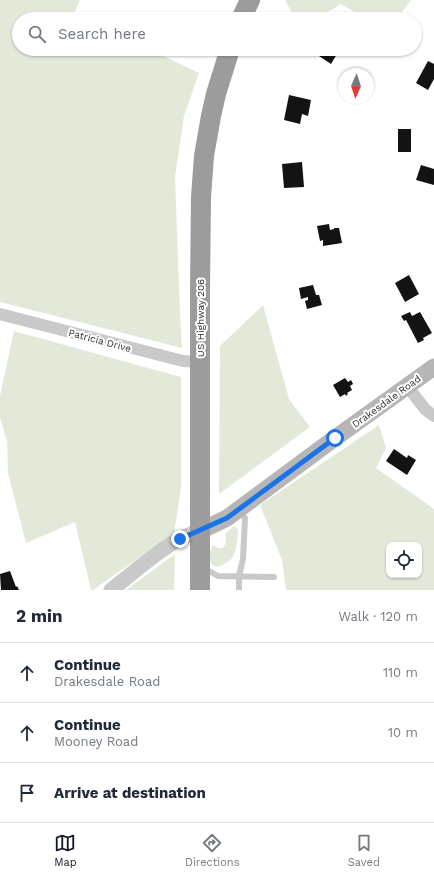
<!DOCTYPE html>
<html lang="en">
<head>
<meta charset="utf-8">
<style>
  :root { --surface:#fff; --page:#f2f2f3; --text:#1f2937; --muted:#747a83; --line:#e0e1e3; --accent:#111827 }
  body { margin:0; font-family:"Work Sans",sans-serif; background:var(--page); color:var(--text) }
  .controls { position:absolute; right:12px; bottom:12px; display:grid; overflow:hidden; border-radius:8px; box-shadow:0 1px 3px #0004 }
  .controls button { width:36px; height:36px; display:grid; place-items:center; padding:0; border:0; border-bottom:1px solid var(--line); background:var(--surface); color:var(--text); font:20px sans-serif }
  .compass { position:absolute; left:338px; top:68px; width:36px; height:36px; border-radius:50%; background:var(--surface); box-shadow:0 1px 3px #0004; rotate:183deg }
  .stop { position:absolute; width:12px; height:12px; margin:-9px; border:3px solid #1a73e8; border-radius:50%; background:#fff }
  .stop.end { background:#1a73e8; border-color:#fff; box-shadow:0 1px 4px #0008 }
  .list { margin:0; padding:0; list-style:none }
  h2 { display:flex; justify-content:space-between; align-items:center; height:52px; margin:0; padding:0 16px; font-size:17px }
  h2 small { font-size:13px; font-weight:400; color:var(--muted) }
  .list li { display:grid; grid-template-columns:26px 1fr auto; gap:12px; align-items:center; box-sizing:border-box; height:60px; padding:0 16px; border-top:1px solid var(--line) }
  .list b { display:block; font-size:15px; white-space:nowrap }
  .list p { margin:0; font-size:13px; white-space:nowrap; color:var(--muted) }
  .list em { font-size:13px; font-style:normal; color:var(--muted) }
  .icon { flex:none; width:22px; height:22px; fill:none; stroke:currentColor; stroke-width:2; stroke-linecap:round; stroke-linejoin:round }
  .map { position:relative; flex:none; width:434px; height:590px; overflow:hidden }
  .search { position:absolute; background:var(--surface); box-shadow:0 1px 3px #0004; left:12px; right:12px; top:12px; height:44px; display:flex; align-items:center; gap:10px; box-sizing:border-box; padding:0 14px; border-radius:22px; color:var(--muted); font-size:15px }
  .sheet { height:232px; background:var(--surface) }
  nav { display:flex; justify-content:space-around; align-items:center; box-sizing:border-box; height:56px; border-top:1px solid var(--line); background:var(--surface); font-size:11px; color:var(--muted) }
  nav a { display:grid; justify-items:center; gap:2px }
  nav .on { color:var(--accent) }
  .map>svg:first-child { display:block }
</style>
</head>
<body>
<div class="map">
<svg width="434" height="590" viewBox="0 0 434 590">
  <rect width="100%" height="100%" fill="#fff"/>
  <g fill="#e3e9d9" fill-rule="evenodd">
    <path d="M0 0H80L74 13 86 19H19V49H149L199 73 184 116 175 177 180 313 182 348 0 302Z"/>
    <path d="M285 0H411L397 19H366L341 4 316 19H295Z"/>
    <path d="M263 305 289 399 310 427 219 494 220 346Z"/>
    <path d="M14 331 181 377V488L174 534 161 542 93 590H91L75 522 26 543 8 473 7 441 0 417V396Z"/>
    <path d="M379 425 386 448 376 468 434 509V590H286L282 560 260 505ZM389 545H419V575H389Z"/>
    <path d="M234 526 238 530C238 537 236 553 232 558 231 560 229 561 227 562 211 575 205 557 213 545L218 548H223C226 544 227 538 225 534Z"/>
    <path d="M175 554 174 590H126Z"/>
  </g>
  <g fill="#131313">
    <path d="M323 49H340L331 64 319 56Z"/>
    <path d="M341 49H354L350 55Z"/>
    <path d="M428 61 434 64V79L428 90 416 83Z"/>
    <path d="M289 95 311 100 308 116 302 114 300 124 284 120Z"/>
    <rect x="398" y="129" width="13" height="23"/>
    <path d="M302 162 304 187 284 188 282 164Z"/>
    <path d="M421 165 434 169V185L416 180Z"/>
    <path d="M329 224 330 230 334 229V228H339L342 243 323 246V240L320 241 317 226Z"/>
    <path d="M409 275 419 294 405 302 395 283Z"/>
    <path d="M313 285 316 295H319L322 305 307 309 305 301 308 300V297L301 299 299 288Z"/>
    <path d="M410 312 412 316 420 312 432 333 423 338 424 340 418 343 406 320 404 321 401 316Z"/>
    <path d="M345 378 348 382 351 380 353 384 350 386 352 390 347 393 348 394 346 396 345 394 340 397 333 385Z"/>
    <path d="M394 449 407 458 408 455 416 460 407 475 386 461Z"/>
    <path d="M10 571 16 587 17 586 19 590H1L0 574Z"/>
  </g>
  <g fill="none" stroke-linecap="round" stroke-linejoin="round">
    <g stroke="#c9c9c9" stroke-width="6">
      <path d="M203 571H209L218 576 274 577"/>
      <path d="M239 590V576L243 559 245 518 240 511"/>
    </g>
    <g stroke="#c9c9c9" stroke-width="12">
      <path d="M0 314 183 361 200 362"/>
      <path d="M407 386 425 409 434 416"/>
    </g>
    <path stroke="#c9c9c9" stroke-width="15" d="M111 590C133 573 155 553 179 539 186 536 193 533 200 531"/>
    <path stroke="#b6b6b6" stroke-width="17" d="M200 531 227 518 335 438 434 367"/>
    <g stroke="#9c9c9c" stroke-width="20">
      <path d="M241 19 250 0"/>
      <path d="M200 590V290L201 197 204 156 211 116 216 94 230 49"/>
    </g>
  </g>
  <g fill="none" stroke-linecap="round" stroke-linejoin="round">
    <path stroke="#1a73e8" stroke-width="5" d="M180 539 227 518 335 438"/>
  </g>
  <g text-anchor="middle" stroke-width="4" stroke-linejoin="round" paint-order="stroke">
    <g font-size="10" fill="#2c2c2c" stroke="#fff">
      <text transform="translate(200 318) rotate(-90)" y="4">US Highway 206</text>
      <text transform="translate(100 340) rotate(15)" y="4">Patricia Drive</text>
      <text transform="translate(386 401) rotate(-36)" y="4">Drakesdale Road</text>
    </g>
  </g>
</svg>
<div class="controls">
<button><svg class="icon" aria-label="locate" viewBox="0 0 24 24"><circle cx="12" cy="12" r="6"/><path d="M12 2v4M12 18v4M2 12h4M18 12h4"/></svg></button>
</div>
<svg class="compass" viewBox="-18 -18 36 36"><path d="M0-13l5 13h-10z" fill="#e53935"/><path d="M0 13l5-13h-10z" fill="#747a83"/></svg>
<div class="stop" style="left:335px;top:438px"></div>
<div class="stop end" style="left:180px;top:539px"></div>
<div class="search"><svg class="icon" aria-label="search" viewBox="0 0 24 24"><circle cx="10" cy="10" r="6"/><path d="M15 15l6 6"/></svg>Search here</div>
</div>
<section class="sheet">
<h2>2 min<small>Walk · 120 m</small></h2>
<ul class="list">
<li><svg class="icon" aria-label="ahead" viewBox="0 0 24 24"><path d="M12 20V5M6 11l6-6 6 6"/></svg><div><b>Continue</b><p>Drakesdale Road</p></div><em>110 m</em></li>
<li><svg class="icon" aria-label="ahead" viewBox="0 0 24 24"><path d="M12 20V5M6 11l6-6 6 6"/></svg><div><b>Continue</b><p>Mooney Road</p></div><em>10 m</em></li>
<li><svg class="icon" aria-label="arrive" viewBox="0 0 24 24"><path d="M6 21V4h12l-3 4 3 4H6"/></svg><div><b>Arrive at destination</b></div></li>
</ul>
</section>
<nav>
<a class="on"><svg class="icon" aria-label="map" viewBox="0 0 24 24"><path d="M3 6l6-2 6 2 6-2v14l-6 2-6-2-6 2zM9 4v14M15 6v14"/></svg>Map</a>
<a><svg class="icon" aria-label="directions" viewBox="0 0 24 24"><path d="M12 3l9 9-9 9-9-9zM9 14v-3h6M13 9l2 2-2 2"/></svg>Directions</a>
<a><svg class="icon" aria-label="saved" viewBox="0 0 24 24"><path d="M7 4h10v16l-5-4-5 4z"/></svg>Saved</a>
</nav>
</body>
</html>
